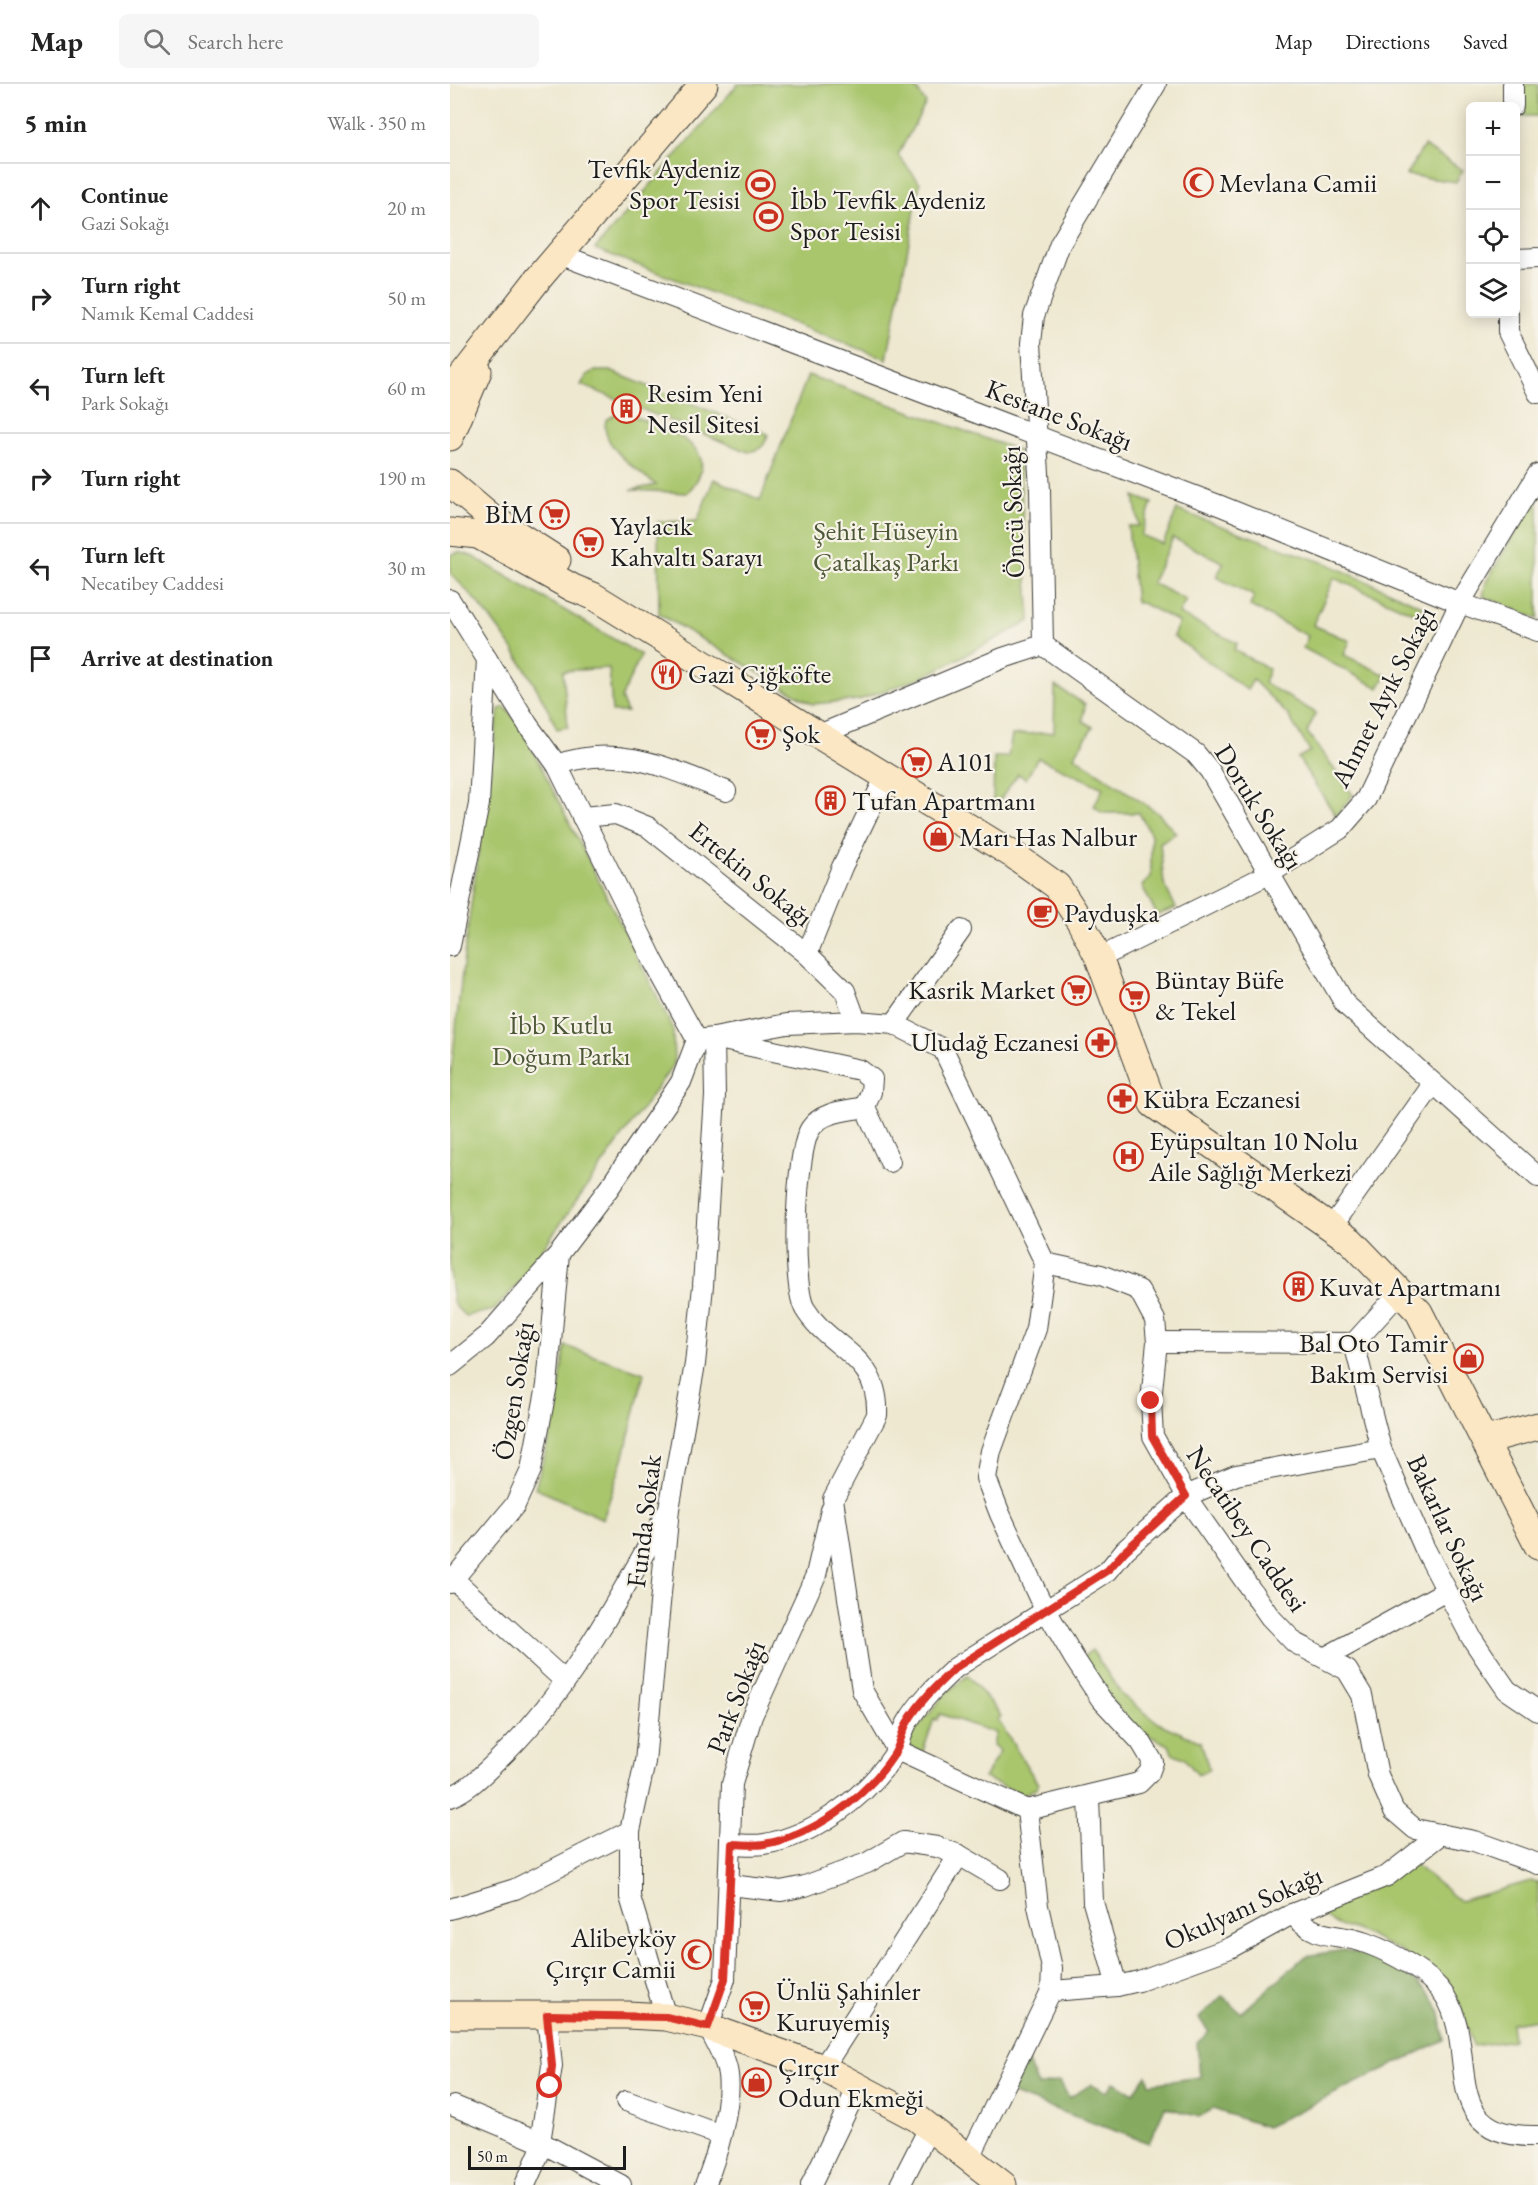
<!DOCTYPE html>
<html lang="en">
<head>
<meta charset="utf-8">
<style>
  :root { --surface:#fff; --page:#f6f6f6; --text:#222; --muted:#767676; --line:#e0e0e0 }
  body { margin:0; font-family:"EB Garamond",serif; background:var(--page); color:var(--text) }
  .controls { position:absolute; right:18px; top:18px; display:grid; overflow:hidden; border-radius:9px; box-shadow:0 3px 15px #0003 }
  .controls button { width:54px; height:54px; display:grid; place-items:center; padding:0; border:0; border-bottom:2px solid var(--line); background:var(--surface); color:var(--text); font:30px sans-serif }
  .scale { position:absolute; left:18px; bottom:15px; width:158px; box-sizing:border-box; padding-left:6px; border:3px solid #1c1c1c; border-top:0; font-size:16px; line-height:21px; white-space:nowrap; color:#1c1c1c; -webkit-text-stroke:4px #f7f3e8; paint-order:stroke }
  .stop { position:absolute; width:18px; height:18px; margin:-14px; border:4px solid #d93025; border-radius:50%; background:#fff }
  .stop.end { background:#d93025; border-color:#fff; box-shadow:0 2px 6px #0008 }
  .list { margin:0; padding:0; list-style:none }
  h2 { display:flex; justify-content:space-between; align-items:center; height:78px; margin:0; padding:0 24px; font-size:26px }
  h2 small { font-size:20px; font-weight:400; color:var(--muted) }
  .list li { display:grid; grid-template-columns:39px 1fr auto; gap:18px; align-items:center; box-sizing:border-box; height:90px; padding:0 24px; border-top:2px solid var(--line) }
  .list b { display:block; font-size:22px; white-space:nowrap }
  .list p { margin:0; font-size:20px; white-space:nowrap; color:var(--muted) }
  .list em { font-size:20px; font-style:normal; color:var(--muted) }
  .icon { flex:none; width:33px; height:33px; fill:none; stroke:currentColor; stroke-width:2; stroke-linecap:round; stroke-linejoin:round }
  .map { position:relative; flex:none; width:1088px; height:2101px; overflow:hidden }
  header { display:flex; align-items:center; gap:36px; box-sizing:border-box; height:84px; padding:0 30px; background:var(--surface); border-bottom:2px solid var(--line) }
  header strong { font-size:28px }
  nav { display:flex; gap:33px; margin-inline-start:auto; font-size:21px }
  .search { width:420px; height:54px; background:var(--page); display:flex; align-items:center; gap:15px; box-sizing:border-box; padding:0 21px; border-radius:9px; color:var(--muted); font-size:22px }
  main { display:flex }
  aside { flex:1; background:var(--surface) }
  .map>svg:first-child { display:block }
</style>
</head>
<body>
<header>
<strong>Map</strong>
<div class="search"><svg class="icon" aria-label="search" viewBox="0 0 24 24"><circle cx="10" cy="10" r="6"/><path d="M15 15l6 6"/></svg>Search here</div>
<nav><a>Map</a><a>Directions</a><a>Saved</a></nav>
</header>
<main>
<aside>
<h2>5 min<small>Walk · 350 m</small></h2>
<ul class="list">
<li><svg class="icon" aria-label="ahead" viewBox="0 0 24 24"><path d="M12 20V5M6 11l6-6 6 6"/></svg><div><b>Continue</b><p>Gazi Sokağı</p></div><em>20 m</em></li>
<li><svg class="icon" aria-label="right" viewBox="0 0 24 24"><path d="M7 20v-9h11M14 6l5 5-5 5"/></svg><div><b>Turn right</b><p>Namık Kemal Caddesi</p></div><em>50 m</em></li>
<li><svg class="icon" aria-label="left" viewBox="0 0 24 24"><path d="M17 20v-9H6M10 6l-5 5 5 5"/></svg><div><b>Turn left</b><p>Park Sokağı</p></div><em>60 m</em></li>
<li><svg class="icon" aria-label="right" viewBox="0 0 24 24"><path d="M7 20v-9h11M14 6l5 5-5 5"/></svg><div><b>Turn right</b></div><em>190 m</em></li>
<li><svg class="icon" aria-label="left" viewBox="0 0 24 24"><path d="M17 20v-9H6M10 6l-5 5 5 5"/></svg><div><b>Turn left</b><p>Necatibey Caddesi</p></div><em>30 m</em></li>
<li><svg class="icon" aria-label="arrive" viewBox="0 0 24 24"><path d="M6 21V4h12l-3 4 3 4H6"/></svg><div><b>Arrive at destination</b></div></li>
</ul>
</aside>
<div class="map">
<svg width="1088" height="2101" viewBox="0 0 1088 2101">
  <rect width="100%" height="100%" fill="#f7f3e8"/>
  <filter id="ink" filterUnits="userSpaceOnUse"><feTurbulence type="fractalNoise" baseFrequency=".0167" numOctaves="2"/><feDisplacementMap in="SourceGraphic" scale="12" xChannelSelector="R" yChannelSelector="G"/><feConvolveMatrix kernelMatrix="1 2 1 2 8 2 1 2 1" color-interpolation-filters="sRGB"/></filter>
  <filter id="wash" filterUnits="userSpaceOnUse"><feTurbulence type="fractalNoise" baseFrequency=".008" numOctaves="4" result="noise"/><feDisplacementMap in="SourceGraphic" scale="24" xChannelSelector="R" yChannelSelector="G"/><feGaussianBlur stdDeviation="1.35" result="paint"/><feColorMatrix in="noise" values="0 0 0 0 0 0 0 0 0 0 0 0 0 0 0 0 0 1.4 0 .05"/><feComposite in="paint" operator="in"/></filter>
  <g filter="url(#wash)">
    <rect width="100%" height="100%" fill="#eee8d0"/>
    <g fill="#a9c66d" stroke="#627144" stroke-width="1.5">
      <path d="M288 0H463L476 19 448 71 470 99 437 275 145 165Z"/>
      <path d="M1069 0H1088V32H1072Z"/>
      <path d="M974 62 1013 86 1006 98 956 91Z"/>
      <path d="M145 287H160L318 350C315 362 311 366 298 368L131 301 137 291Z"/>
      <path d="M358 291 568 366 580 537 475 592 409 616 362 620 209 530 208 438 247 437 264 395 310 416Z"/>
      <path d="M171 327C206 343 284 360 237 409L181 406 206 401C188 386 149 362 156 336Z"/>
      <path d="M1088 410V535L1033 512 1036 498Z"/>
      <path d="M684 412 702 419 691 451 713 460 727 426 880 481 972 522 968 531 884 494 863 541 900 557 894 571 936 591 929 604 853 564 858 552 800 522 804 512 766 493 774 479 723 454 702 499 736 516 729 530 787 559 784 566 819 585 814 599 866 629 857 648 903 711 886 732 848 674 860 667 838 631 803 596 797 606 723 552 729 538 692 519H686L678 442H689Z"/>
      <path d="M9 468 22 472 191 571 171 614 177 628H162L159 584 113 587 118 643 107 645C81 587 45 534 0 489V471Z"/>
      <path d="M605 602 635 620 633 637 643 643 624 672 708 729 726 749 710 759 714 800 726 824 707 831 692 802 701 793V751L689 729H652L644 722 653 704 588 674 576 695 568 690 545 723 543 721 544 673H558L562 651 604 648Z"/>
      <path d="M55 623 71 643 206 910 223 946 224 980 67 1201 44 1226 15 1232 4 1221 0 1195V996L15 863 49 625Z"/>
      <path d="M115 1262 194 1289 174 1372 153 1435 85 1404 105 1334Z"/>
      <path d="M642 1566 672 1611 710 1640 751 1658 759 1685 748 1691 734 1674 722 1669 719 1661 691 1648 674 1633 631 1574Z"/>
      <path d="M518 1591 551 1632 548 1636 588 1700 587 1704 573 1711 534 1694 550 1667 543 1661 546 1649 490 1630 487 1636 484 1635 472 1670 454 1661 495 1610Z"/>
      <path d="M964 1780 1010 1817 1081 1797 1088 1798V1935L1061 1939 1063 1956 1023 1962 1011 1924 997 1896 948 1866 904 1845 888 1841 875 1833 874 1827Z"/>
    </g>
    <path fill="#86ab60" stroke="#51643e" stroke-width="1.5" d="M894 1866C922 1871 976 1895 988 1923 992 1933 992 1945 994 1956L816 2043 763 2025 749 2033 715 2023 699 2059 560 2009 577 1976 588 2002 610 1997 619 2014 642 2000 657 2008 664 1998 684 2009 697 1991 700 2000 750 1993 747 1959 759 1948 749 1934 773 1912 791 1929 855 1872Z"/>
  </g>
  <g filter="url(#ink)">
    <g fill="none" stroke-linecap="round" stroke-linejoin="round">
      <defs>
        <g id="minor">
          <path d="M1063 22V0"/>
          <path d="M109 170 771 422 1010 519 1088 547"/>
          <path d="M1066 175 1088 174"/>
          <path d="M1058 230V248L1088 309"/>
          <path d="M0 516 78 641 107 681 204 878 247 956 231 998 159 1104 109 1170 36 1253 0 1282"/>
          <path d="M593 561 590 406 581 259 584 232 610 160 706 0"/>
          <path d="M369 651 553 574 593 561 746 670 760 687 895 920 1088 1093"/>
          <path d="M107 681C169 659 218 684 276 707"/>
          <path d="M132 733 166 730 198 743 357 870 395 907 406 937"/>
          <path d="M0 862 29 720 37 575"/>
          <path d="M357 870 392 783 435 694"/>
          <path d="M649 874 819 790 890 745 916 715 1010 519 1088 390"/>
          <path d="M406 937 444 940 493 965 595 1179 586 1245 541 1367 536 1394 550 1430 589 1514 624 1574 651 1615 691 1658 703 1678 699 1689 689 1699 577 1726 447 1666 412 1606 383 1415 427 1331C430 1271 380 1266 355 1225 341 1202 345 1065 361 1044 372 1027 397 1027 415 1023L421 1008 422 995 410 986 264 954 337 940Z"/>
          <path d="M444 940 511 846"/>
          <path d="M415 1023 440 1078"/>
          <path d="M881 1144 983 1000"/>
          <path d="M595 1179 651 1191 689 1206 705 1236 707 1258 701 1317 703 1352 743 1423 820 1533 845 1559 897 1586 912 1611 928 1691 944 1727 965 1745 1024 1757 1088 1780"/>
          <path d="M707 1258 904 1259 950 1208"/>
          <path d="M904 1259 931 1365 974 1463 1021 1553 1037 1577 1057 1606 1088 1627"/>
          <path d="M0 1492 115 1597"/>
          <path d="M0 1499 65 1421 81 1386 97 1301 109 1170"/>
          <path d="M876 1573 996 1507"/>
          <path d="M0 1713C19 1705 31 1692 47 1677 120 1608 167 1517 216 1430"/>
          <path d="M639 1714 643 1818 667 1902"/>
          <path d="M180 1747V1813L216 1933"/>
          <path d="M282 1760C292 1760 304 1762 314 1760 363 1752 415 1714 443 1672 450 1662 451 1650 457 1639 469 1618 488 1600 505 1584L658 1487 675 1466 736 1412 786 1391 931 1365"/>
          <path d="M280 1801 331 1807 355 1802 417 1779 453 1758 487 1763 509 1771 550 1795"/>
          <path d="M0 1825 65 1805 180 1747 195 1678 219 1425 245 1280 253 1202 265 1012 264 954 247 956"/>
          <path d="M842 1830C872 1859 883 1847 916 1859 943 1869 979 1888 995 1912 1030 1967 985 2055 1088 2052"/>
          <path d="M601 1907 667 1902 689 1897 780 1864 842 1830 937 1792 991 1750"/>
          <path d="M373 1984 509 1771"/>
          <path d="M176 2017 271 2051"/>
          <path d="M4 2022 90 2058 171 2101"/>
          <path d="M520 2073 601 1907 602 1884 588 1822 577 1726"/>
          <path d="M75 2101 92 2063 90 2058 102 1982 97 1931"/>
          <path d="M255 2101C266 2075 282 2020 278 1991 276 1974 265 1958 258 1943L275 1895 282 1700 302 1632 366 1491 381 1426"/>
          <path d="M361 2101 408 2003"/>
          <path d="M450 2101 480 2042"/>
        </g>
        <g id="secondary">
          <path d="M0 308 88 195 254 0"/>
          <path d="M0 353 28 287"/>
          <path d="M0 399 40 433 107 476"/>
          <path d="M0 448 28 451 123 504 143 512 565 772 607 802 630 837 649 874 703 1020 901 1157 969 1228 1088 1462"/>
          <path d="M1036 1356 1088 1342"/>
          <path d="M0 1931H177L216 1933 258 1943 373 1984 467 2034 553 2101"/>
        </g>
      </defs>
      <use href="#minor" stroke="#3c3b37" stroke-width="22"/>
      <use href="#secondary" stroke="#3c3b37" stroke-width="29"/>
      <use href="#minor" stroke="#fff" stroke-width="20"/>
      <use href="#secondary" stroke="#fbe7c3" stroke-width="27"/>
    </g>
  </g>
  <g fill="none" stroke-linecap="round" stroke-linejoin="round" filter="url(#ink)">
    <path stroke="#d93025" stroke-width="8" d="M100 2002 102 1982 97 1931 216 1933 258 1943 275 1895 282 1760C292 1760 304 1762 314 1760 363 1752 415 1714 443 1672 450 1662 451 1650 457 1639 469 1618 488 1600 505 1584L658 1486 675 1467 736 1412 702 1352 701 1317"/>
  </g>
  <defs>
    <symbol id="mosque-ring" viewBox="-11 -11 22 22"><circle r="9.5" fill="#f7f3e8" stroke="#c8321e" stroke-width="1.5"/><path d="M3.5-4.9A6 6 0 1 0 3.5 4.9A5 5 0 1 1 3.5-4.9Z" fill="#c8321e"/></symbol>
    <symbol id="stadium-ring" viewBox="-11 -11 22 22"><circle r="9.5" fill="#f7f3e8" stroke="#c8321e" stroke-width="1.5"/><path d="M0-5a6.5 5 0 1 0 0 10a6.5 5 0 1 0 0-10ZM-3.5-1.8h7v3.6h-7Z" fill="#c8321e"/></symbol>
    <symbol id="building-ring" viewBox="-11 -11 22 22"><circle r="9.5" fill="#f7f3e8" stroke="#c8321e" stroke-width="1.5"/><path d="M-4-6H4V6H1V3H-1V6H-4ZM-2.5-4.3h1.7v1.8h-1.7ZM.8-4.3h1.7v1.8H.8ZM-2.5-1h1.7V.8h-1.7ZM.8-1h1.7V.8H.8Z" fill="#c8321e"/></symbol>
    <symbol id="supermarket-ring" viewBox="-11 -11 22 22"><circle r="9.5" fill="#f7f3e8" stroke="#c8321e" stroke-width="1.5"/><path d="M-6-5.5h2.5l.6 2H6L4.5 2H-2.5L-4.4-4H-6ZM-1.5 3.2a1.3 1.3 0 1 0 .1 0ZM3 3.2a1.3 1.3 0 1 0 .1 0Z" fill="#c8321e"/></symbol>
    <symbol id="restaurant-ring" viewBox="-11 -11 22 22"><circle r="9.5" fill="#f7f3e8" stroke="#c8321e" stroke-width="1.5"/><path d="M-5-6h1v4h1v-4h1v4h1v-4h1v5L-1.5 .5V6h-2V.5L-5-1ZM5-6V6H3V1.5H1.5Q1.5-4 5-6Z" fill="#c8321e"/></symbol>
    <symbol id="shop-ring" viewBox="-11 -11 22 22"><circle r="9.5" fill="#f7f3e8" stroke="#c8321e" stroke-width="1.5"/><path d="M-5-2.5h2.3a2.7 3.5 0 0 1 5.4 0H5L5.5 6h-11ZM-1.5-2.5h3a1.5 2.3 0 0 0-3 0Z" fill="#c8321e"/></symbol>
    <symbol id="cafe-ring" viewBox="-11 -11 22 22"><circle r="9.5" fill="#f7f3e8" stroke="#c8321e" stroke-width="1.5"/><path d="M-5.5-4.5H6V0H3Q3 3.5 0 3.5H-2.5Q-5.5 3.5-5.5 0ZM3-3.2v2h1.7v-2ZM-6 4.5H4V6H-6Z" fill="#c8321e"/></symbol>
    <symbol id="pharmacy-ring" viewBox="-11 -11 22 22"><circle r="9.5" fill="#f7f3e8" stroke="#c8321e" stroke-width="1.5"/><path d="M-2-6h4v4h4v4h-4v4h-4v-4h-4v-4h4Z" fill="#c8321e"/></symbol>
    <symbol id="hospital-ring" viewBox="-11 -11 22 22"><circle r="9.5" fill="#f7f3e8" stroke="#c8321e" stroke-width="1.5"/><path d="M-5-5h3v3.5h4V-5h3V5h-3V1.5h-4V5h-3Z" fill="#c8321e"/></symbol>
  </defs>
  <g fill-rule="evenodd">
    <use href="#mosque-ring" x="732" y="82" width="33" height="33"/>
    <use href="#stadium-ring" x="294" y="84" width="33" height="33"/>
    <use href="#stadium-ring" x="302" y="116" width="33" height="33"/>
    <use href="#building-ring" x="160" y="308" width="33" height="33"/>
    <use href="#supermarket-ring" x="88" y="414" width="33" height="33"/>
    <use href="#supermarket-ring" x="122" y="442" width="33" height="33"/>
    <use href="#restaurant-ring" x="200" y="574" width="33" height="33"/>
    <use href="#supermarket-ring" x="294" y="634" width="33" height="33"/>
    <use href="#supermarket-ring" x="450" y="662" width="33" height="33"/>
    <use href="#building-ring" x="364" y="700" width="33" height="33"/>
    <use href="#shop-ring" x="472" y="736" width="33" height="33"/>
    <use href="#cafe-ring" x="576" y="812" width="33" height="33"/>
    <use href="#supermarket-ring" x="610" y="890" width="33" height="33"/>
    <use href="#supermarket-ring" x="668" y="896" width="33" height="33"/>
    <use href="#pharmacy-ring" x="634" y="942" width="33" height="33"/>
    <use href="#pharmacy-ring" x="656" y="998" width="33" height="33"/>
    <use href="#hospital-ring" x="662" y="1056" width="33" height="33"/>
    <use href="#building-ring" x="832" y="1186" width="33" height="33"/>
    <use href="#shop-ring" x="1002" y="1258" width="33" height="33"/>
    <use href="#mosque-ring" x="230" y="1854" width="33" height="33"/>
    <use href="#supermarket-ring" x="288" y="1906" width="33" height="33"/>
    <use href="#shop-ring" x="290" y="1982" width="33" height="33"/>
  </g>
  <g text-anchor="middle" stroke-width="4.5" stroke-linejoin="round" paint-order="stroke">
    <g font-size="27" fill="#1c1c1c" stroke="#f7f3e8" text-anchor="start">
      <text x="290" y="94" text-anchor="end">Tevfik Aydeniz<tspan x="290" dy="31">Spor Tesisi</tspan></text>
      <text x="769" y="108">Mevlana Camii</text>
      <text x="340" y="125">İbb Tevfik Aydeniz<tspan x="340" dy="31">Spor Tesisi</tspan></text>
      <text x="197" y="318">Resim Yeni<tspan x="197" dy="31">Nesil Sitesi</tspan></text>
      <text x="84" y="439" text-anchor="end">BİM</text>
      <text x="160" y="451">Yaylacık<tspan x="160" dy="31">Kahvaltı Sarayı</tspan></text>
      <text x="238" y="599">Gazi Çiğköfte</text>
      <text x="332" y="659">Şok</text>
      <text x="487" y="687">A101</text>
      <text x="402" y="726">Tufan Apartmanı</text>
      <text x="509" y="762">Marı Has Nalbur</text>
      <text x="614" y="838">Payduşka</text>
      <text x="705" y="905">Büntay Büfe<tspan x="705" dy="31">&amp; Tekel</tspan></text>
      <text x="605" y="915" text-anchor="end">Kasrik Market</text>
      <text x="629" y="967" text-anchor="end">Uludağ Eczanesi</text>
      <text x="693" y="1024">Kübra Eczanesi</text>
      <text x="699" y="1066">Eyüpsultan 10 Nolu<tspan x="699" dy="31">Aile Sağlığı Merkezi</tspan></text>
      <text x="869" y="1212">Kuvat Apartmanı</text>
      <text x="998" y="1268" text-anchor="end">Bal Oto Tamir<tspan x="998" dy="31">Bakım Servisi</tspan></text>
      <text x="226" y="1863" text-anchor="end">Alibeyköy<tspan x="226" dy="31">Çırçır Camii</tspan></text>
      <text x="326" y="1916">Ünlü Şahinler<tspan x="326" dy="31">Kuruyemiş</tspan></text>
      <text x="328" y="1992">Çırçır<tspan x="328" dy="31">Odun Ekmeği</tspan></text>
    </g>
    <g font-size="27" fill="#1c1c1c" stroke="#f7f3e8">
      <text transform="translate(609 331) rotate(21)" y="9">Kestane Sokağı</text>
      <text transform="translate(563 428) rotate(-92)" y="9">Öncü Sokağı</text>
      <text transform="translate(933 613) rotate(-63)" y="9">Ahmet Ayık Sokağı</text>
      <text transform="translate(809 723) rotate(58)" y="9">Doruk Sokağı</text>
      <text transform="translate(301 790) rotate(39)" y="9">Ertekin Sokağı</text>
      <text transform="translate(64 1307) rotate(-81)" y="9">Özgen Sokağı</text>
      <text transform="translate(194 1437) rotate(-83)" y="9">Funda Sokak</text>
      <text transform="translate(998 1444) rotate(65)" y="9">Bakarlar Sokağı</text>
      <text transform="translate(797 1445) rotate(56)" y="9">Necatibey Caddesi</text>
      <text transform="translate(286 1613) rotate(-69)" y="9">Park Sokağı</text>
      <text transform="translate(793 1824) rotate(-24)" y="9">Okulyanı Sokağı</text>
    </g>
    <g font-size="27" fill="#4d5838" stroke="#f7f3e8">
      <text x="436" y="456">Şehit Hüseyin<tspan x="436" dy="31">Çatalkaş Parkı</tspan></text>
      <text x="111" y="950">İbb Kutlu<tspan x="111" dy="31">Doğum Parkı</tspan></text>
    </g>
  </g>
</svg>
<div class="controls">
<button>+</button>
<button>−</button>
<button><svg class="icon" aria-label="locate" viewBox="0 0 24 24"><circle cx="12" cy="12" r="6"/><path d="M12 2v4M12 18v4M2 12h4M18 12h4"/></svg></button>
<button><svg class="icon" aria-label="layers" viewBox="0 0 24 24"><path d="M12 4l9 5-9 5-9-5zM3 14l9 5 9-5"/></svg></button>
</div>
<div class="scale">50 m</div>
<div class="stop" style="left:100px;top:2002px"></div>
<div class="stop end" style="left:701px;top:1317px"></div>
</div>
</main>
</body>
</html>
